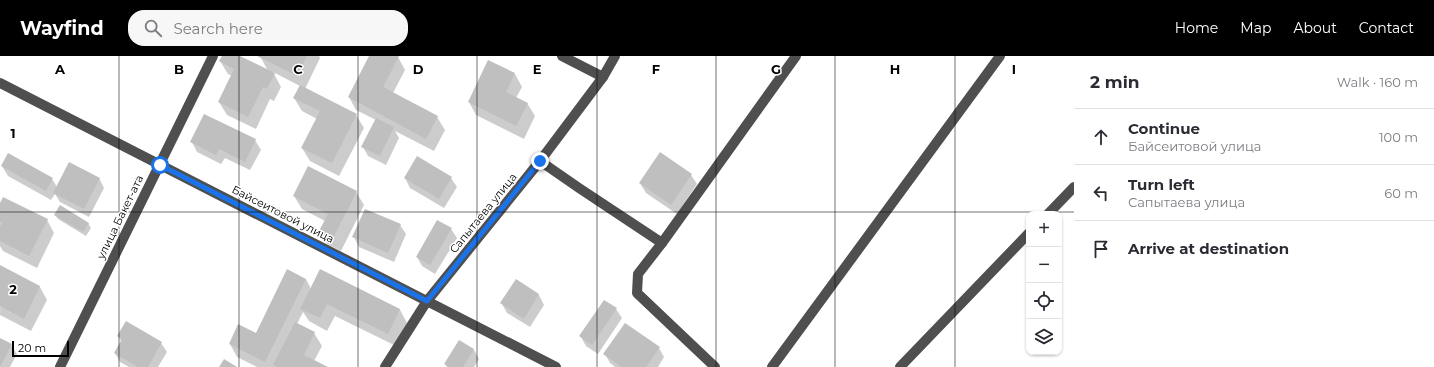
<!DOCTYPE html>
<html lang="en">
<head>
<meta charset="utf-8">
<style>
  :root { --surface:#fff; --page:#f7f7f7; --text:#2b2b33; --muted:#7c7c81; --line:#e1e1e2; --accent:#000 }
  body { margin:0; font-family:Montserrat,sans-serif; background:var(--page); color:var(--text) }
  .controls { position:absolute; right:12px; bottom:12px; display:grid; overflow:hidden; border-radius:8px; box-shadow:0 1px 3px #0004 }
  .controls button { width:36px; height:36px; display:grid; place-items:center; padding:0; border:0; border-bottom:1px solid var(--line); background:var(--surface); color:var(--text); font:20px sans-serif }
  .scale { position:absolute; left:12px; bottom:10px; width:57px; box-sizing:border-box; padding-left:4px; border:2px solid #000; border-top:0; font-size:11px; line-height:14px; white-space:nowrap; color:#000; -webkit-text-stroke:3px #fff; paint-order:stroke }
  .stop { position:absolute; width:12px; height:12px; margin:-9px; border:3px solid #1a73e8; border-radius:50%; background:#fff }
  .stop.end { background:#1a73e8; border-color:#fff; box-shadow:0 1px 4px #0008 }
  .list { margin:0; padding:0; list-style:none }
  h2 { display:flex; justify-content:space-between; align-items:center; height:52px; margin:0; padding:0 16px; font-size:17px }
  h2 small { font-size:13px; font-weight:400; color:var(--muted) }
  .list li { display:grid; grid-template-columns:26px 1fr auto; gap:12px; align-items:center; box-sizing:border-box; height:56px; padding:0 16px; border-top:1px solid var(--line) }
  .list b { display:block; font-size:15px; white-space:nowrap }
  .list p { margin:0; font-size:13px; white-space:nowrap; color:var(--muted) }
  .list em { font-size:13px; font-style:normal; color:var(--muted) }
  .icon { flex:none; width:22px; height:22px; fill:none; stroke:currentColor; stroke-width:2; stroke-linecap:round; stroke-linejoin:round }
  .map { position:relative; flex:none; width:1074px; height:311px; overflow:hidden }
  header { display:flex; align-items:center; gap:24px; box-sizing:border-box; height:56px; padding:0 20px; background:var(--accent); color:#fff }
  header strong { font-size:19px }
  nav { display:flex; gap:22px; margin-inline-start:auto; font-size:14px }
  .search { width:280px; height:36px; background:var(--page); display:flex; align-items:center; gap:10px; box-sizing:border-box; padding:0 14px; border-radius:16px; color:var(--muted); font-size:15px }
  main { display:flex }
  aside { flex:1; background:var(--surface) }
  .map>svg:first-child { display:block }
</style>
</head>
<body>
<header>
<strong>Wayfind</strong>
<div class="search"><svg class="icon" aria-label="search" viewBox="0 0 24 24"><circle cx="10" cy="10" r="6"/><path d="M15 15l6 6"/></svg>Search here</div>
<nav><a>Home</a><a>Map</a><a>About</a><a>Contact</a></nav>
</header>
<main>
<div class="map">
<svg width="1074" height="311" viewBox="0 0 1074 311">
  <rect width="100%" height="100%" fill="#fff"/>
  <g fill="#0003">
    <path d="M223 0H238L268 15 260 0H319L320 2 305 33 356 59 364 72 339 120 310 105 302 92 317 63 302 55 294 42 300 30 273 16 281 31 274 45 270 43 256 73 227 59 219 46 232 20 228 18 220 5Z"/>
    <path d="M371 0H396L398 1 405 14 393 37 437 61 445 74 434 95 395 75 399 82 386 109 368 100 363 91 376 64 356 54 349 41Z"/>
    <path d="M515 18 522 31 516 42 527 47 535 60 524 83 476 59 469 46Z"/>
    <path d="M255 84 261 94 250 114 225 102 221 108 197 96 192 86Z"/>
    <path d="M2 110 52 123 57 131 99 122 104 132 89 161 60 146 55 138 51 144 8 120Z"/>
    <path d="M691 119 697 128 677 158 646 137 640 127Z"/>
    <path d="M405 122H451L457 131 444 152 410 132Z"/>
    <path d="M356 136 364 149 341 195 327 188 320 175 325 165 302 153 294 140Z"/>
    <path d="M0 149 47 164 54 177 37 212 3 195 0 190Z"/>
    <path d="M55 159 88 167 91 172 86 180 58 163Z"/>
    <path d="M400 169 406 178 394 206 359 191 354 181Z"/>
    <path d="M451 173 457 182 435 218 422 210 417 201Z"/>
    <path d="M1 211 40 231 47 244 31 275 0 259Z"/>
    <path d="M320 214 400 254 407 267 396 290 335 260 327 275 309 265 303 256 297 268 314 277 322 290 314 305 325 311H257L237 301 230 288 257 278 306 223 311 233Z"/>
    <path d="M516 225 539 239 544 249 530 271 507 257 502 248Z"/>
    <path d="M616 253 622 262 598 298 586 290 581 281Z"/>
    <path d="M118 280 161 287 167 296 158 311H129L120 306 115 297 121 285Z"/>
    <path d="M0 283 11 289 17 298 10 311H0Z"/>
    <path d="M460 285 474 294 479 303 474 311H447L445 308Z"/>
    <path d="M659 292 664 301 658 311H615L610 307 605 298Z"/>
  </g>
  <g fill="#bfbfbf">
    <path d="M222 0H240L275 17 267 33 263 31 248 61 218 46 234 13 219 5Z"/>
    <path d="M257 0H307L297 20Z"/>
    <path d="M369 0H399L383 31 438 60 426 83 348 41Z"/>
    <path d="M488 4 515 17 506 36 528 47 516 70 468 46Z"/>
    <path d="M300 29 357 58 332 107 301 92 320 55 293 42Z"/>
    <path d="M204 58 256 83 245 106 219 93 216 99 190 86Z"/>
    <path d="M376 62 394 71 380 100 361 91Z"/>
    <path d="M660 96 692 118 671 149 639 127Z"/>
    <path d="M8 97 53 122 46 135 1 110Z"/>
    <path d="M417 100 452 121 439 143 404 122Z"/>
    <path d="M69 106 100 122 84 153 53 137Z"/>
    <path d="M308 110 357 135 333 182 319 175 328 158 293 140Z"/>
    <path d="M3 141 48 163 29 200 0 185V171L2 167 0 165V147Z"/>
    <path d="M60 149 89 167 83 176 54 159Z"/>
    <path d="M365 153 401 168 388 197 352 181Z"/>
    <path d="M437 164 452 172 430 209 416 201Z"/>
    <path d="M0 209 40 230 24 263 0 250Z"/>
    <path d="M287 213 306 223 265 306 229 288 238 268 256 277Z"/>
    <path d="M320 213 400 253 388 278 327 248 320 262 300 253Z"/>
    <path d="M516 223 539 238 524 263 500 247Z"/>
    <path d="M604 244 617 252 592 289 579 280Z"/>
    <path d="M126 265 162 286 148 311H138L114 297 122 283 117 280Z"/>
    <path d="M295 266 315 276 304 299 328 311H277L273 309Z"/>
    <path d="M625 267 660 291 646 311H622L603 298Z"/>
    <path d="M0 282 12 288 0 311Z"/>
    <path d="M459 284 474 293 463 311H449L444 308Z"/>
    <path d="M224 303 237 311H219Z"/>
  </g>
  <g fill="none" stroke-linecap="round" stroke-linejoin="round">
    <g stroke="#4f4f4f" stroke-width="10">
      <path d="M562 0 603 21"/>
      <path d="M0 27 556 311"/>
      <path d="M540 105 579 132 662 187"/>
      <path d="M1048 158 1074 131"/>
      <path d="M60 311 213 0"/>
      <path d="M385 311 427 245 540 105 603 21 615 0"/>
      <path d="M715 311 637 237 638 218 662 187 796 0"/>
      <path d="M772 311 1000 0"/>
      <path d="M900 311 1029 177"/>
    </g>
  </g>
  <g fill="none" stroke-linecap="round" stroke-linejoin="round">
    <path stroke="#1a73e8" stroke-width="5" d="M160 109 427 245 540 105"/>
  </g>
  <path fill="none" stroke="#000" stroke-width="1" stroke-opacity="0.55" d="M119 0V311M239 0V311M358 0V311M477 0V311M597 0V311M716 0V311M835 0V311M955 0V311M0 156H1074"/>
  <g text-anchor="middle" stroke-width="3" stroke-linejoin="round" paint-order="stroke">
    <g font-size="11" fill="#000" stroke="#fff">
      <text transform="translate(483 157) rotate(-51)" y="4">Сапытаева улица</text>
      <text transform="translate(283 158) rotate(27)" y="4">Байсеитовой улица</text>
      <text transform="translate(120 161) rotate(-64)" y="4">улица Бакет-ата</text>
    </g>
  </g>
  <g font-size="13" text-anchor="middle" font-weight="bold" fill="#000" stroke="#fff" stroke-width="3" stroke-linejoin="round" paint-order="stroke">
    <text x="60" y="18">A</text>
    <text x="179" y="18">B</text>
    <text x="298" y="18">C</text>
    <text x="418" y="18">D</text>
    <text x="537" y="18">E</text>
    <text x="656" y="18">F</text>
    <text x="776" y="18">G</text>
    <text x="895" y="18">H</text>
    <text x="1014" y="18">I</text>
    <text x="13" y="82">1</text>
    <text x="13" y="238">2</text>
  </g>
</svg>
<div class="controls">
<button>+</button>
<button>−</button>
<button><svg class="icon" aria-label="locate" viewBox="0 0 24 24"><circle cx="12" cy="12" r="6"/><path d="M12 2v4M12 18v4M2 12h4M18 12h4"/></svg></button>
<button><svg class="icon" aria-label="layers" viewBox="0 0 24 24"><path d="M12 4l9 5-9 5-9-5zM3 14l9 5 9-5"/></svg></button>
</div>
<div class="scale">20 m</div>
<div class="stop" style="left:160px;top:109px"></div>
<div class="stop end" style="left:540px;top:105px"></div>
</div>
<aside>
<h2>2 min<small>Walk · 160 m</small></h2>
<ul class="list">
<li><svg class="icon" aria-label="ahead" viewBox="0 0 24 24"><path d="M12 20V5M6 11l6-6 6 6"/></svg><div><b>Continue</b><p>Байсеитовой улица</p></div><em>100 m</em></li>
<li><svg class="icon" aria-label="left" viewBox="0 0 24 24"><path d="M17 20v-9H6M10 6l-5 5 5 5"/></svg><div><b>Turn left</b><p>Сапытаева улица</p></div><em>60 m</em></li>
<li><svg class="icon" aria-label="arrive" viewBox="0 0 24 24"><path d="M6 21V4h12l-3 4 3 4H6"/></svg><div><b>Arrive at destination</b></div></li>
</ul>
</aside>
</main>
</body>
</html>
